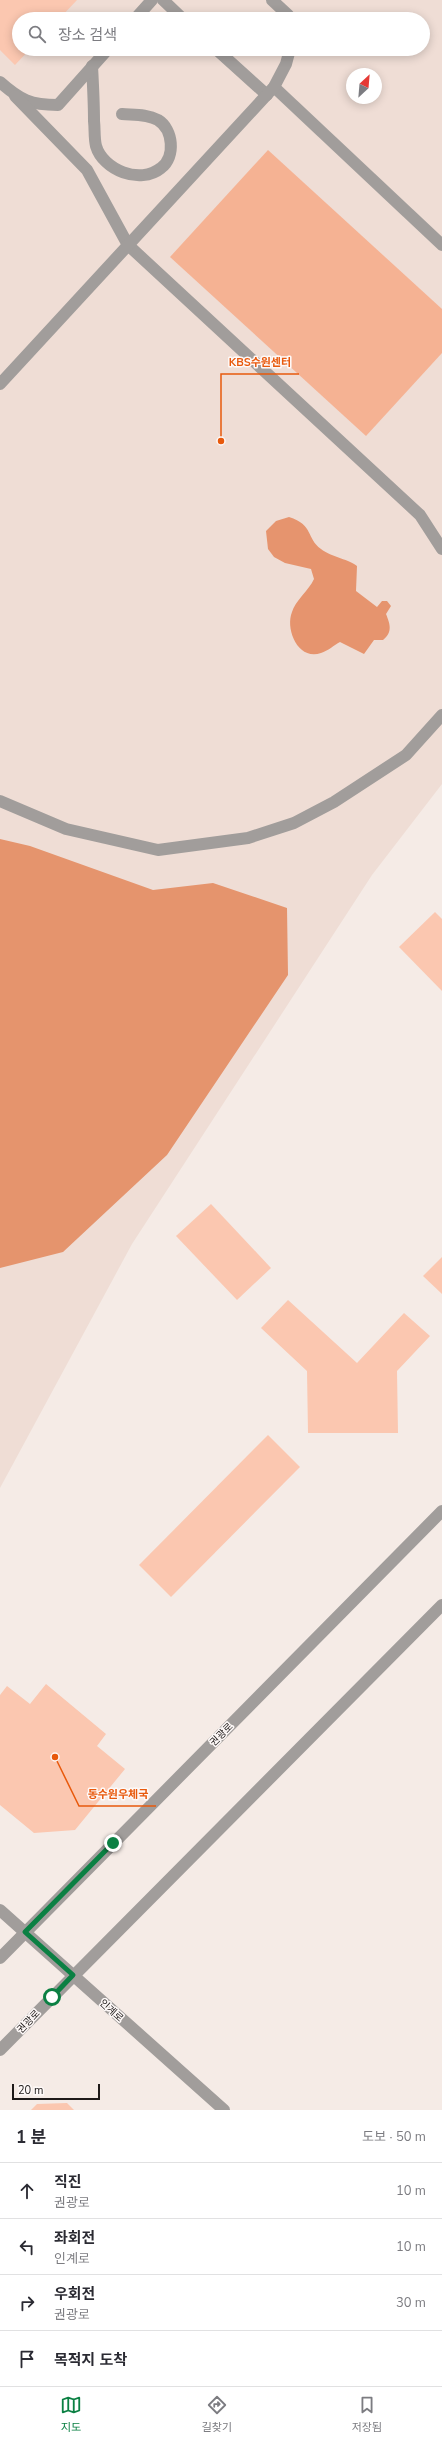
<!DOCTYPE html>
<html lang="ko">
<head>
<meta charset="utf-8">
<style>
  :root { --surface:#fff; --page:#f2f2f3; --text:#2b2b33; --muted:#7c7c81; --line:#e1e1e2; --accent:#0b8043 }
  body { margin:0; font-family:"Nunito Sans","Noto Sans KR",sans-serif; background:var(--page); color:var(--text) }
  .compass { position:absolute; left:346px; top:68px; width:36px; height:36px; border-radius:50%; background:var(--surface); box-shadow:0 2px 10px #0003; rotate:26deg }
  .scale { position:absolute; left:12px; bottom:10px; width:88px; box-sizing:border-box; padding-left:4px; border:2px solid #1e1a19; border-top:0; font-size:11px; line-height:14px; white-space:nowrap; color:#1e1a19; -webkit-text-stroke:3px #fef9f8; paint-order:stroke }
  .stop { position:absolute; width:12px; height:12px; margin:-9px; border:3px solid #0b8043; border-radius:50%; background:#fff }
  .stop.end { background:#0b8043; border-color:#fff; box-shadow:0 1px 4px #0008 }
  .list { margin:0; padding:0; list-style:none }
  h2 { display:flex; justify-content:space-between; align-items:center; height:52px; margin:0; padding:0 16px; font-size:17px }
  h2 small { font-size:13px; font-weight:400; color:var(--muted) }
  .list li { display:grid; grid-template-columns:26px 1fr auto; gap:12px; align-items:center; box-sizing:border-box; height:56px; padding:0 16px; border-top:1px solid var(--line) }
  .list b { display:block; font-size:15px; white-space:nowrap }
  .list p { margin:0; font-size:13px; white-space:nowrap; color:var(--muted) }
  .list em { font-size:13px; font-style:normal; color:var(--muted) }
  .icon { flex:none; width:22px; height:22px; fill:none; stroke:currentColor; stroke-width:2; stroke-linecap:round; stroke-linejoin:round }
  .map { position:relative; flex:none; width:442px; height:2110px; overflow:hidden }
  .search { position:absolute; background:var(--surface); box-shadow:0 2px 10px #0003; left:12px; right:12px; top:12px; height:44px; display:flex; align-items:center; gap:10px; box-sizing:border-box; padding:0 14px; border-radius:22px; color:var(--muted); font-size:15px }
  .sheet { height:276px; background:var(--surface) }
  nav { display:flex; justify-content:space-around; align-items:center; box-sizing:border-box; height:56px; border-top:1px solid var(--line); background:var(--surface); font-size:11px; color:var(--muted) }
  nav a { display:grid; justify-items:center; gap:2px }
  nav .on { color:var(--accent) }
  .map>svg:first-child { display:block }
</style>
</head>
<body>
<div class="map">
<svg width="442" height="2110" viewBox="0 0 442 2110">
  <rect width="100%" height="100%" fill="#f5ebe6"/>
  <path fill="#efddd5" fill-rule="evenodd" d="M0 0H442V784L372 875 132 1244 0 1488ZM19 19H423V49H19ZM352 74H376V98H352Z"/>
  <path fill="#f5b293" d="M268 150 442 309V353L366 436 170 257Z"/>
  <path fill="#e5946d" d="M0 839 30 846 153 890 213 883 287 908 288 975 167 1155 63 1252 0 1268Z"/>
  <path fill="#e6946e" d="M289 517C314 525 306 538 321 549 331 557 351 560 357 566L356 591 377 607 382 601H387L391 606 386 614C390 624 393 632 383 640H374L364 654 340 642C334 645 328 651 321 653 298 661 285 629 292 612 295 601 309 590 314 579L311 569 285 563 274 557 268 549 266 531 276 521Z"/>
  <g fill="#fbc7b0">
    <path d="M0 0H77L59 19H19V49H30L15 65 0 50Z"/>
    <path d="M435 912 442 919V991L399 947Z"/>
    <path d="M211 1204 271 1268 237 1300 176 1236Z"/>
    <path d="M442 1257V1294L423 1276Z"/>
    <path d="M288 1300 357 1363 404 1313 430 1336 397 1371 398 1433H308L307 1371 261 1328Z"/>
    <path d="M268 1435 300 1467 171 1597 139 1565Z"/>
    <path d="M46 1684 106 1734 97 1746 125 1769 75 1830 34 1833 0 1805V1695L7 1686 30 1704Z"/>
    <path d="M67 2103 74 2110H31L37 2104Z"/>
  </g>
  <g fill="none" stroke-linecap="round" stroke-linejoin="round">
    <g stroke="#a19d9b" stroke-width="12">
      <path d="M163 0 183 19"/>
      <path d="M272 0 288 15 289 19"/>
      <path d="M135 19 152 0"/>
      <path d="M216 49 267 95"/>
      <path d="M92 66C93 84 94 103 94 121 95 129 94 138 96 146 103 170 140 185 161 168 176 157 173 129 158 120 147 114 134 115 122 114"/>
      <path d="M0 82C20 100 31 105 58 105L108 49"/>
      <path d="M274 87 442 245"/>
      <path d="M15 96 87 170 128 245 420 515 442 549"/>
      <path d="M0 384 274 87 286 64 290 49"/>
      <path d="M0 801 66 829 158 850 248 838 294 823 334 802 406 755 442 715"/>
      <path d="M0 1910 224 2110"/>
      <path d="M0 1958 442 1511"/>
      <path d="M0 2050 442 1605"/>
    </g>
  </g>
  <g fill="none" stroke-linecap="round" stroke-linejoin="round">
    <path stroke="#0b8043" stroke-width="5" d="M52 1997 73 1975 25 1932 113 1843"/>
  </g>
  <g text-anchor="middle" stroke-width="3" stroke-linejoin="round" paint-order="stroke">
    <g font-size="10" fill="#1e1a19" stroke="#fef9f8">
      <text transform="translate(221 1734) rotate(-45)" y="4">권광로</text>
      <text transform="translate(112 2010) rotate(42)" y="4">인계로</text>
      <text transform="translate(28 2021) rotate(-46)" y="4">권광로</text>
    </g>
  </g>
  <path fill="none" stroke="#e8590c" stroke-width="1.5" d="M221 441L221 374H299M55 1757L79 1806H156"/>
  <g fill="#e8590c" stroke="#fef9f8" stroke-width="1.5">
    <circle cx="221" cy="441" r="4"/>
    <circle cx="55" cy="1757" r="4"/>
  </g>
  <g font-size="11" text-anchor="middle" font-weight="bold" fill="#e8590c" stroke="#fef9f8" stroke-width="3" stroke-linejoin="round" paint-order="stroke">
    <text x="260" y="366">KBS수원센터</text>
    <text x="118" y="1798">동수원우체국</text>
  </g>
</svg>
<svg class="compass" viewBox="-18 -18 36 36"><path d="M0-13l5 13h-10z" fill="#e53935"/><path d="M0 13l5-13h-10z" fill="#7c7c81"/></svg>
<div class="scale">20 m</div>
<div class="stop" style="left:52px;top:1997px"></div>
<div class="stop end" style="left:113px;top:1843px"></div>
<div class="search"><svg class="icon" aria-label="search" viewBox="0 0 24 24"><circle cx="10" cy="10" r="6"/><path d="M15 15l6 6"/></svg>장소 검색</div>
</div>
<section class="sheet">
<h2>1 분<small>도보 · 50 m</small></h2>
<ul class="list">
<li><svg class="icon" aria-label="ahead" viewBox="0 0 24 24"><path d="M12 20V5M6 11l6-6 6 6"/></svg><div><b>직진</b><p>권광로</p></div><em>10 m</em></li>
<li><svg class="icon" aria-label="left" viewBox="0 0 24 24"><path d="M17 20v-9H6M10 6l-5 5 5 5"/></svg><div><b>좌회전</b><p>인계로</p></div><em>10 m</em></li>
<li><svg class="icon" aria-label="right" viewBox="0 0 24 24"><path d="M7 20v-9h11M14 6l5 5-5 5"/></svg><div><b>우회전</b><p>권광로</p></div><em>30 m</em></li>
<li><svg class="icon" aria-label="arrive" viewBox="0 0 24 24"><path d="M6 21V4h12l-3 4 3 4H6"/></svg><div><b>목적지 도착</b></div></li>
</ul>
</section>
<nav>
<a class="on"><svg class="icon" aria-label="map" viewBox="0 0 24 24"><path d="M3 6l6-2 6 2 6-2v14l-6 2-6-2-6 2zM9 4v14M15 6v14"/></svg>지도</a>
<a><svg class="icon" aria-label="directions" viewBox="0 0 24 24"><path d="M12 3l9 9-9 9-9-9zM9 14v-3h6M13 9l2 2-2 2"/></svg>길찾기</a>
<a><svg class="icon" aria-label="saved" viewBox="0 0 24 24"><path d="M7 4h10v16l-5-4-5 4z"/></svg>저장됨</a>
</nav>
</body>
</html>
